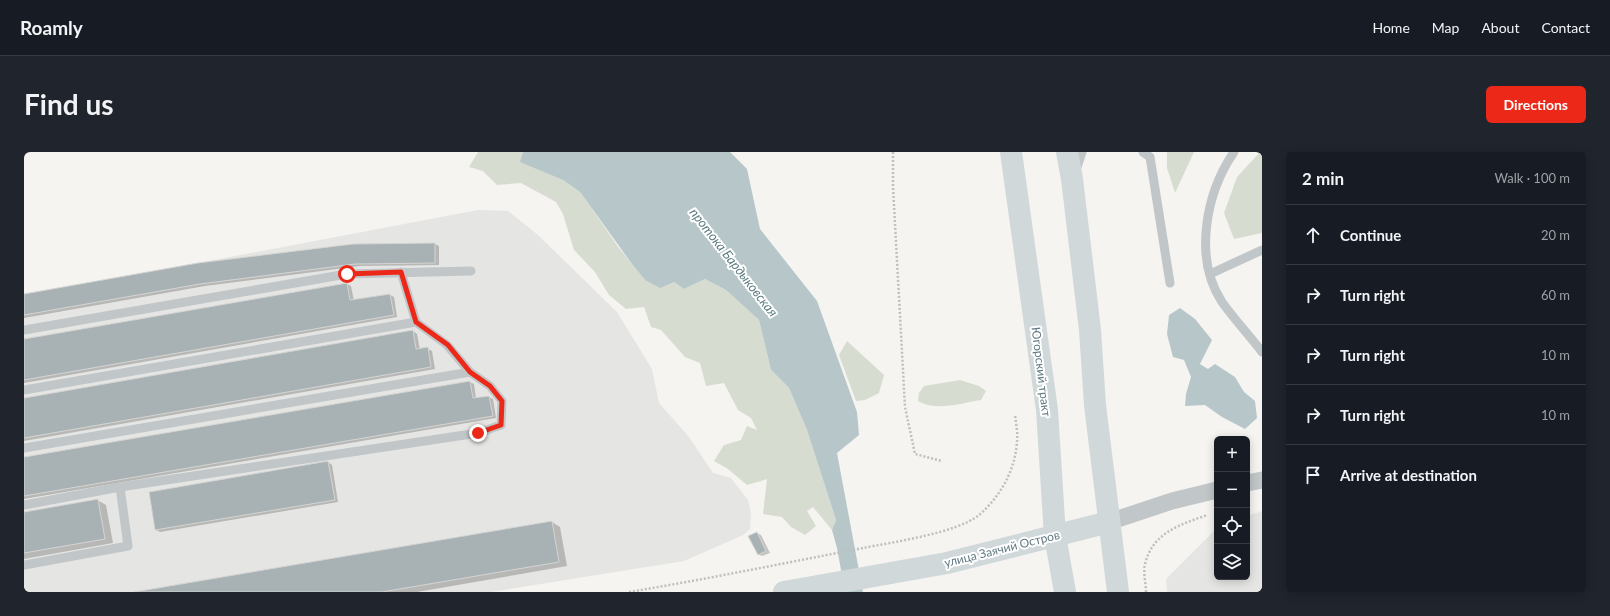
<!DOCTYPE html>
<html lang="en">
<head>
<meta charset="utf-8">
<style>
  :root { --surface:#171b24; --page:#20242c; --text:#f1f3f6; --muted:#9ea1a6; --line:#363941; --accent:#ec2818 }
  body { margin:0; font-family:Lato,sans-serif; background:var(--page); color:var(--text) }
  .controls { position:absolute; right:12px; bottom:12px; display:grid; overflow:hidden; border-radius:6px; box-shadow:0 2px 10px #0003 }
  .controls button { width:36px; height:36px; display:grid; place-items:center; padding:0; border:0; border-bottom:1px solid var(--line); background:var(--surface); color:var(--text); font:20px sans-serif }
  .stop { position:absolute; width:12px; height:12px; margin:-9px; border:3px solid #ec2818; border-radius:50%; background:#fff }
  .stop.end { background:#ec2818; border-color:#fff; box-shadow:0 1px 4px #0008 }
  .list { margin:0; padding:0; list-style:none }
  h2 { display:flex; justify-content:space-between; align-items:center; height:52px; margin:0; padding:0 16px; font-size:17px }
  h2 small { font-size:13px; font-weight:400; color:var(--muted) }
  .list li { display:grid; grid-template-columns:26px 1fr auto; gap:12px; align-items:center; box-sizing:border-box; height:60px; padding:0 16px; border-top:1px solid var(--line) }
  .list b { display:block; font-size:15px; white-space:nowrap }
  .list em { font-size:13px; font-style:normal; color:var(--muted) }
  .icon { flex:none; width:22px; height:22px; fill:none; stroke:currentColor; stroke-width:2; stroke-linecap:round; stroke-linejoin:round }
  .map { position:relative; flex:none; width:1238px; height:440px; overflow:hidden; border-radius:6px }
  header { display:flex; align-items:center; gap:24px; box-sizing:border-box; height:56px; padding:0 20px; background:var(--surface); border-bottom:1px solid var(--line) }
  header strong { font-size:19px }
  nav { display:flex; gap:22px; margin-inline-start:auto; font-size:14px }
  .intro { display:flex; align-items:center; justify-content:space-between; box-sizing:border-box; height:96px; padding:0 24px }
  h1 { margin:0; font-size:28px }
  .button { padding:10px 18px; border-radius:6px; background:var(--accent); color:#fff; font-size:14px; font-weight:700 }
  main { display:flex; gap:24px; padding:0 24px }
  aside { flex:1; background:var(--surface); border-radius:6px; box-shadow:0 2px 10px #0003 }
  .map>svg:first-child { display:block }
</style>
</head>
<body>
<header>
<strong>Roamly</strong>
<nav><a>Home</a><a>Map</a><a>About</a><a>Contact</a></nav>
</header>
<div class="intro"><h1>Find us</h1><a class="button">Directions</a></div>
<main>
<div class="map">
<svg width="1238" height="440" viewBox="0 0 1238 440">
  <rect width="100%" height="100%" fill="#f5f4f0"/>
  <g fill="#e5e5e3">
    <path d="M454 58 484 59 514 83 593 160 628 217 635 251 665 285 689 321 707 326 724 348 727 362 726 377 719 383 660 409 467 440H0V142L174 111Z"/>
    <path d="M1238 359V440H1143L1142 427 1193 376V425H1223V364Z"/>
  </g>
  <g fill="#d7dcd1">
    <path d="M454 0H499L497 9 539 28 556 40 595 96 621 128 650 130 660 137 681 127 702 138 735 168 747 218 765 236 783 278 812 368 808 378 789 355 783 359 792 374 781 383 767 375 758 365 739 362 743 327 723 333 704 317 690 309 700 293 717 288 723 274 733 278 727 266 714 258 700 231 682 234 676 211 661 205 637 178 627 175 620 155 602 157 585 143 571 120 550 98 539 62 532 50 497 31 473 33 459 19 445 15Z"/>
    <path d="M1143 0H1170L1151 41 1143 16Z"/>
    <path d="M1236 0H1238V81L1210 87 1200 61 1213 25Z"/>
    <path d="M823 189 860 223 855 241 841 248 832 249 815 203Z"/>
    <path d="M936 228 955 234 962 239 957 248C937 251 913 260 894 249L895 241 900 234Z"/>
  </g>
  <g fill="#b7c7c9">
    <path d="M499 0H706L723 17 736 77 793 149 833 260 835 283 813 301 839 440H821L813 396 808 378 812 368 783 278 765 236 747 218 735 168 702 138 681 127 660 137 650 130 636 136 621 128 608 112 556 40 539 28 496 10Z"/>
    <path d="M1156 156 1171 167 1188 188 1176 212 1184 217 1191 212 1211 225 1220 240 1231 249 1233 266 1221 277 1198 265 1181 253 1161 254 1162 242 1167 225 1160 208 1149 205 1143 182 1145 163Z"/>
  </g>
  <g fill="#0003">
    <path d="M411 92 415 94V113L336 114 181 134 0 166V143Z"/>
    <path d="M323 132 327 134 330 149 366 143 370 145 373 165 0 231V189Z"/>
    <path d="M389 179 393 182 396 198 404 197 408 199 411 217 0 289V247Z"/>
    <path d="M446 230 450 232 452 247 465 245 469 247 472 266 0 347V306Z"/>
    <path d="M304 310 308 313 314 350 136 380 132 378Z"/>
    <path d="M73 348 82 353 89 391 0 407V361Z"/>
    <path d="M528 370 536 375 543 414 393 440H115Z"/>
    <path d="M733 381 737 383 746 401 738 404 734 402Z"/>
  </g>
  <g fill="#a8b2b5" stroke="#d5d5d3">
    <path d="M411 91V111L331 112 176 132 0 163V142L174 111 329 92Z"/>
    <path d="M323 131 326 148 366 142 370 163 0 228V187Z"/>
    <path d="M389 178 392 197 404 195 407 215 0 286V246Z"/>
    <path d="M446 229 449 246 465 244 469 264 0 344V305Z"/>
    <path d="M304 309 311 348 131 378 125 340Z"/>
    <path d="M74 347 81 387 0 401V360Z"/>
    <path d="M528 369 535 410 358 440H110Z"/>
    <path d="M733 380 742 399 734 403 724 384Z"/>
  </g>
  <g fill="none" stroke-linecap="round" stroke-linejoin="round">
    <g stroke="#bdbfc1" stroke-width="2.5" stroke-dasharray="2 2" stroke-linecap="butt">
      <path d="M869 0V35L881 255 891 302 918 309"/>
      <path d="M605 440C683 427 761 411 839 396 869 390 933 381 955 363 977 344 991 318 993 290 994 281 992 271 991 263"/>
      <path d="M1122 440C1122 432 1119 420 1121 412 1129 380 1156 373 1183 363"/>
    </g>
    <g stroke="#c1c6c8" stroke-width="9">
      <path d="M1119 0 1126 5 1146 131"/>
      <path d="M1210 0C1182 41 1169 106 1198 150 1210 167 1225 183 1238 200"/>
      <path d="M1052 18 1058 0"/>
      <path d="M1186 122 1238 98"/>
      <path d="M0 178 323 122 447 119"/>
      <path d="M0 238 392 170"/>
      <path d="M0 296 446 220"/>
      <path d="M0 353 96 335 454 281 477 273 478 249 466 234 446 220 423 193 392 170 377 120"/>
      <path d="M0 413 104 394 96 335"/>
    </g>
    <g stroke="#c1c6c8" stroke-width="17">
      <path d="M1223 331 1238 328"/>
      <path d="M1085 370 1148 349 1193 338"/>
    </g>
    <path stroke="#d0d8da" stroke-width="22" d="M760 440 923 411 1085 370"/>
    <g stroke="#d0d8da" stroke-width="22">
      <path d="M987 0 1023 258 1031 384 1041 440"/>
      <path d="M1043 0 1048 27 1066 178 1071 253 1094 440"/>
    </g>
  </g>
  <g fill="none" stroke-linecap="round" stroke-linejoin="round">
    <path stroke="#ec2818" stroke-width="5" d="M323 122 377 120 392 170 424 193 446 220 466 234 478 249 477 273 454 281"/>
  </g>
  <g text-anchor="middle" stroke-width="4" stroke-linejoin="round" paint-order="stroke">
    <g font-size="12" fill="#627983" stroke="#fff">
      <text transform="translate(1017 220) rotate(83)" y="4">Югорский тракт</text>
      <text transform="translate(978 397) rotate(-14)" y="4">улица Заячий Остров</text>
    </g>
    <g font-size="13" font-style="italic" fill="#5d7c80" stroke="#fff">
      <text transform="translate(710 110) rotate(52)" y="5">протока Бардыковская</text>
    </g>
  </g>
</svg>
<div class="controls">
<button>+</button>
<button>−</button>
<button><svg class="icon" aria-label="locate" viewBox="0 0 24 24"><circle cx="12" cy="12" r="6"/><path d="M12 2v4M12 18v4M2 12h4M18 12h4"/></svg></button>
<button><svg class="icon" aria-label="layers" viewBox="0 0 24 24"><path d="M12 4l9 5-9 5-9-5zM3 14l9 5 9-5"/></svg></button>
</div>
<div class="stop" style="left:323px;top:122px"></div>
<div class="stop end" style="left:454px;top:281px"></div>
</div>
<aside>
<h2>2 min<small>Walk · 100 m</small></h2>
<ul class="list">
<li><svg class="icon" aria-label="ahead" viewBox="0 0 24 24"><path d="M12 20V5M6 11l6-6 6 6"/></svg><div><b>Continue</b></div><em>20 m</em></li>
<li><svg class="icon" aria-label="right" viewBox="0 0 24 24"><path d="M7 20v-9h11M14 6l5 5-5 5"/></svg><div><b>Turn right</b></div><em>60 m</em></li>
<li><svg class="icon" aria-label="right" viewBox="0 0 24 24"><path d="M7 20v-9h11M14 6l5 5-5 5"/></svg><div><b>Turn right</b></div><em>10 m</em></li>
<li><svg class="icon" aria-label="right" viewBox="0 0 24 24"><path d="M7 20v-9h11M14 6l5 5-5 5"/></svg><div><b>Turn right</b></div><em>10 m</em></li>
<li><svg class="icon" aria-label="arrive" viewBox="0 0 24 24"><path d="M6 21V4h12l-3 4 3 4H6"/></svg><div><b>Arrive at destination</b></div></li>
</ul>
</aside>
</main>
</body>
</html>
